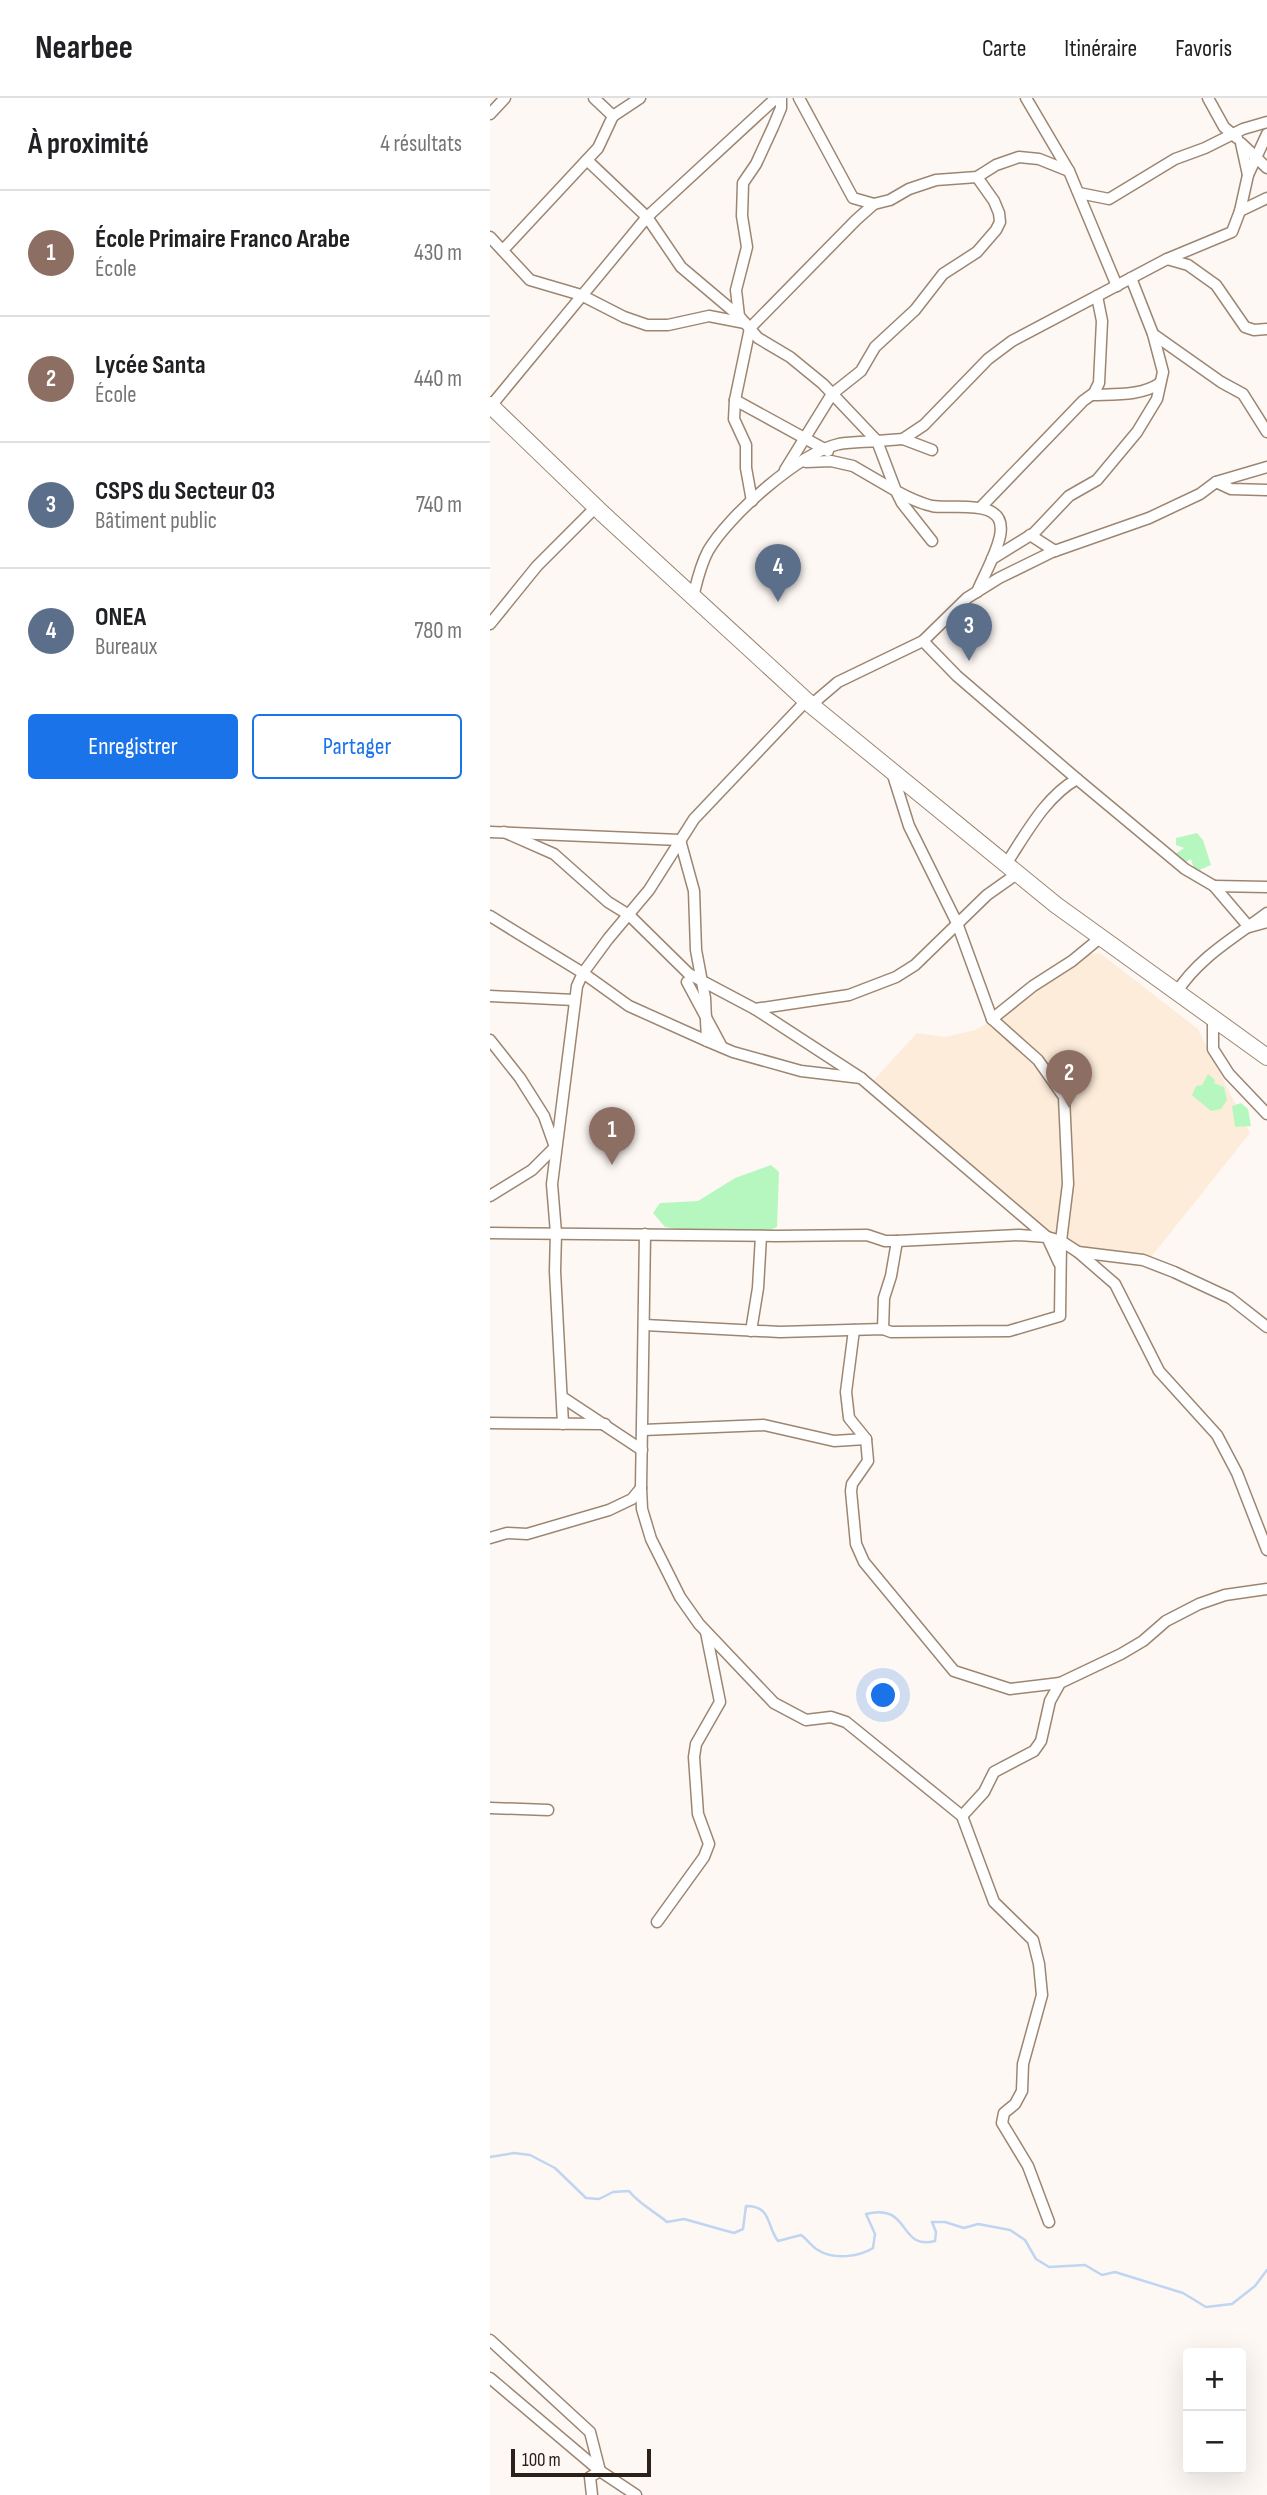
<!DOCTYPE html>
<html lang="fr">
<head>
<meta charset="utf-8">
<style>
  :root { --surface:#fff; --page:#f6f6f6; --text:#202124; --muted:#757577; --line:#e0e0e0; --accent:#1a73e8 }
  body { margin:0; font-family:"Sofia Sans Condensed",sans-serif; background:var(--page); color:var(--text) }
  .controls { position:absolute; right:21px; bottom:21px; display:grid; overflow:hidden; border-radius:7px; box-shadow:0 7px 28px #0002 }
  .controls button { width:63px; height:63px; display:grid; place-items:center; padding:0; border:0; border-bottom:2px solid var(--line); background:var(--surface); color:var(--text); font:35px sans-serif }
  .scale { position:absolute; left:21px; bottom:18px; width:140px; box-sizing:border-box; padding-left:7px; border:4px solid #2b2119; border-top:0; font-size:19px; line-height:24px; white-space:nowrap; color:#2b2119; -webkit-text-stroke:5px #fef8f4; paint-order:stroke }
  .you { position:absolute; left:394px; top:1598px; width:24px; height:24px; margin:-18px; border:5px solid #fff; border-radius:50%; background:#1a73e8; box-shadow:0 0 0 10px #1a73e833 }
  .badge { display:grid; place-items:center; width:46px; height:46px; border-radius:50%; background:var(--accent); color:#fff; font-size:23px; font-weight:700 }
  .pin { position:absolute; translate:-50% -58px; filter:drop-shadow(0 2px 4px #0008) }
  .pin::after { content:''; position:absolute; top:37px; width:24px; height:21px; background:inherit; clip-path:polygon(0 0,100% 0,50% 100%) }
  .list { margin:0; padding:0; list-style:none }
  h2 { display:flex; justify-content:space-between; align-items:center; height:91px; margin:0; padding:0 28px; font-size:30px }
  h2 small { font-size:23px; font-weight:400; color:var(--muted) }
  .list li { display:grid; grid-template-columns:46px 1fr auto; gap:21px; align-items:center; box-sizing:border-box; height:126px; padding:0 28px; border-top:2px solid var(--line) }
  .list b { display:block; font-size:26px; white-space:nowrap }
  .list p { margin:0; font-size:23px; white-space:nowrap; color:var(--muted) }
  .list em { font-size:23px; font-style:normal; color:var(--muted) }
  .actions { display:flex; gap:14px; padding:21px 28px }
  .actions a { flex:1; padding:16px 0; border:2px solid var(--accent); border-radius:7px; text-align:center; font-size:24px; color:var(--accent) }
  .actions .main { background:var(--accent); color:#fff }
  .map { position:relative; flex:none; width:777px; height:2397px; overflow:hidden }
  header { display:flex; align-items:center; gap:42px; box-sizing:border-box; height:98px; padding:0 35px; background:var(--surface); border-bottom:2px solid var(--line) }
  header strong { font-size:33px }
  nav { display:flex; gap:38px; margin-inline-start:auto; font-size:24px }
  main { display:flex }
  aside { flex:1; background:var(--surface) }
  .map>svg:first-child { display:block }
</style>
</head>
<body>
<header>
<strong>Nearbee</strong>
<nav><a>Carte</a><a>Itinéraire</a><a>Favoris</a></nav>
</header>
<main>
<aside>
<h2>À proximité<small>4 résultats</small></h2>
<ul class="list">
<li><span class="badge" style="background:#8d6e63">1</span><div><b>École Primaire Franco Arabe</b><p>École</p></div><em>430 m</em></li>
<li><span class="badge" style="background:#8d6e63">2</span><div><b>Lycée Santa</b><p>École</p></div><em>440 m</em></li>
<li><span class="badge" style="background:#5c6f8a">3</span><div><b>CSPS du Secteur 03</b><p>Bâtiment public</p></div><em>740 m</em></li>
<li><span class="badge" style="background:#5c6f8a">4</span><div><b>ONEA</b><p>Bureaux</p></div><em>780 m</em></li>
</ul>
<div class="actions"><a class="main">Enregistrer</a><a>Partager</a></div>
</aside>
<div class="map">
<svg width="777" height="2397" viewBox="0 0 777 2397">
  <rect width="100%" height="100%" fill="#fef8f4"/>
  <path fill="#fdecda" d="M610 855 708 931 760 1035 654 1168 560 1138 381 985 427 935 455 939 485 932 511 918 595 857Z"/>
  <g fill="#b6f7c0">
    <path d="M707 735 713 742 721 767 705 774 701 761 694 765 685 756 694 750 686 747V740Z"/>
    <path d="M718 976 725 982 724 985 734 989 737 1002 731 1011 721 1013 702 997 706 988 712 987Z"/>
    <path d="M751 1005 758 1011 761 1028 746 1029 745 1028 742 1008Z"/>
    <path d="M281 1067 289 1074 287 1129 276 1134 197 1133 175 1129 163 1115 170 1105 208 1103 245 1080Z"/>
  </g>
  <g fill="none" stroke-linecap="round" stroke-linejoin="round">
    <path stroke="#bfd5f1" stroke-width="2.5" d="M0 2059 24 2055 40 2057 65 2070 96 2100 109 2101 123 2094 139 2093C149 2106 164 2113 177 2124L194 2121 244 2135 253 2131 256 2108C282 2108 276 2127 288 2143L311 2137C318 2142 322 2149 328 2152 343 2162 369 2159 383 2150L385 2136 376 2116C421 2104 408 2153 445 2143L446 2134 442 2124H455L474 2130 488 2126 520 2132 535 2142 546 2161 559 2169 595 2167 612 2177 625 2174 693 2195 716 2209 742 2206 765 2188 777 2172"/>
    <defs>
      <g id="minor">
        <path d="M104 0 123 18"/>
        <path d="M291 0V10L283 29 266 66 253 85 252 118 257 149 246 192 249 218 268 240 300 259 333 286 387 343 413 341 434 327 498 261 522 243 677 161 742 134 750 113 777 100"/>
        <path d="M309 0 363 100 384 106 400 102 419 91 446 82 487 79 506 67 529 59 549 61 579 73 627 188"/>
        <path d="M536 0 579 73"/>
        <path d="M718 0 734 29 747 40"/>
        <path d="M0 16 15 0"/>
        <path d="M97 62 157 119 191 169 249 218"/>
        <path d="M758 77 751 45 777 70"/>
        <path d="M589 95 619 101 685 61 715 50 753 31 777 24"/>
        <path d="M750 113 758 77 777 36"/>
        <path d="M0 139 40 182 91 197 134 219 157 227H178L219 218 255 225"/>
        <path d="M13 152 108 50 123 18 150 0"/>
        <path d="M677 161 698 167 726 187 755 229 764 232 777 231"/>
        <path d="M663 236 731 284 753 296 777 334"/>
        <path d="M602 297C624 296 652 298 670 285"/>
        <path d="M245 302 338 353"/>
        <path d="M0 309 157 119 286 0"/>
        <path d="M413 341 442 352"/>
        <path d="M316 364 341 363 363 368 406 393 412 405 442 443"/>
        <path d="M295 372 342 296 371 273 385 249 425 212 453 176 487 154 506 132 510 124 509 115 504 103 487 79"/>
        <path d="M726 384 741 391 777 392"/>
        <path d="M262 403 256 370V347L244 321 245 302 260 230 366 122 384 106"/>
        <path d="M491 409 593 303 604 295 609 285 612 223 607 198"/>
        <path d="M540 437 565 453"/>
        <path d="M502 461 544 435 579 398 607 382 647 334 667 301 673 274 663 236 641 180"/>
        <path d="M203 499C207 483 210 468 218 453 238 418 309 355 349 346 361 344 375 344 387 343L406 393C417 399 429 405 442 408 463 412 518 398 510 438 506 457 494 477 487 494"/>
        <path d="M0 526 47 468 106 409"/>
        <path d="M433 543 467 578 587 681 695 771 724 788 759 829 777 824"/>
        <path d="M321 607 348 584 433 543 477 500 509 480 562 454 659 420 710 396 726 384 777 369"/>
        <path d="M402 674 419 728 467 825 502 921 548 962 574 999 578 1086 571 1143 588 1154 625 1186 669 1273 727 1337 747 1375 777 1452"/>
        <path d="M0 734 190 742 204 793 206 852 215 900 217 943"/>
        <path d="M14 734 64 756 118 804 139 817 199 876 265 911 359 897 406 879 425 867 497 797 528 775"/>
        <path d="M516 766C536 736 555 699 587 681"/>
        <path d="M724 788 777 789"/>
        <path d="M0 818 93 875 139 908 217 943 243 954 311 973 371 980"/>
        <path d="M197 884 232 949"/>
        <path d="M686 895C709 859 744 840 777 815"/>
        <path d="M0 898 84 902"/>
        <path d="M265 911 371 980 557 1139 569 1165"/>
        <path d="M502 921 543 888 582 863 610 840"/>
        <path d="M723 922V951L739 976 777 1016"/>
        <path d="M0 942 30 980 54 1018 65 1049 42 1072 0 1098"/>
        <path d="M0 1135 286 1138 377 1137 395 1143H407L529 1137 557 1139 571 1143 570 1218 519 1233 401 1234 393 1231 290 1234 155 1227"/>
        <path d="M155 1136 151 1390 152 1411 161 1441 190 1499 209 1526 284 1605 316 1622 341 1619 356 1624 472 1718 504 1804 543 1842 549 1866 552 1897 533 1966 532 1993 525 2006 514 2015 512 2025 538 2068 559 2124"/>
        <path d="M588 1154 653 1162 684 1174 740 1200 777 1229"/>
        <path d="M393 1231 394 1200 401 1178 407 1143"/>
        <path d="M364 1232 356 1294 359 1320 376 1341 378 1363 362 1386 361 1393 366 1446 374 1464 464 1573 520 1591 570 1585"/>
        <path d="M261 1233 268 1190 271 1138"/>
        <path d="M72 1299 152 1352"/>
        <path d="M0 1325 115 1326"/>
        <path d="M73 1326 65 1173 66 1135 62 1086 87 888 93 875 118 841 159 792 204 721 316 603"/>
        <path d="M153 1332 274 1327 344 1343 376 1341"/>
        <path d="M0 1440 17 1435 37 1436 119 1412 142 1401 151 1390"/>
        <path d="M0 1710 58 1712"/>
        <path d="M472 1718 494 1694 504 1674 544 1653 551 1643 560 1603 570 1585 631 1556 653 1543 676 1523 709 1506 735 1497 777 1491"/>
        <path d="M167 1824 214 1759 219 1746 208 1716 204 1659 206 1646 230 1604 216 1534"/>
        <path d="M0 2242 100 2334 110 2373 100 2379 102 2397"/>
        <path d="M0 2280 110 2373 146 2397"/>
      </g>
      <path id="highway" d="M0 307 112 415 321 607 566 807 777 959"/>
    </defs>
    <use href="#minor" stroke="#9d8671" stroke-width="13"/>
    <use href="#highway" stroke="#9d8671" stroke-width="18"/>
    <use href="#minor" stroke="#fff" stroke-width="10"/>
    <use href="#highway" stroke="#fff" stroke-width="16"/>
  </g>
</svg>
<div class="controls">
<button>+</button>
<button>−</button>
</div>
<div class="scale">100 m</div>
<div class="you"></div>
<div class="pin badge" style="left:122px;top:1067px;background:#8d6e63">1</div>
<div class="pin badge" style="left:579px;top:1010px;background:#8d6e63">2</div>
<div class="pin badge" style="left:479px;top:563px;background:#5c6f8a">3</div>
<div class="pin badge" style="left:288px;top:504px;background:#5c6f8a">4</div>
</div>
</main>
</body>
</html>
